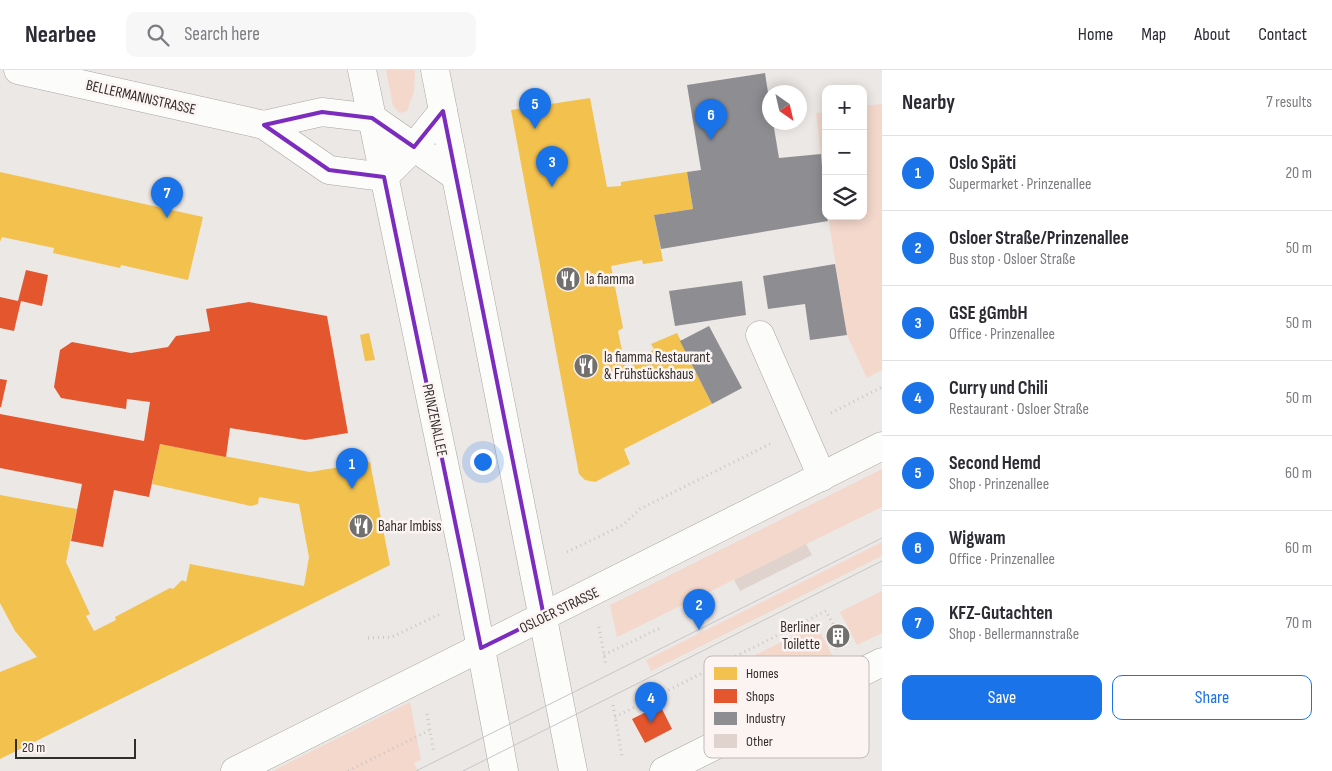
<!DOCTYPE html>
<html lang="en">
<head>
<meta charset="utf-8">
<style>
  :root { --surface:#fff; --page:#f7f7f7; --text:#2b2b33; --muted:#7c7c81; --line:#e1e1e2; --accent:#1a73e8 }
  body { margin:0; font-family:"Sofia Sans Condensed",sans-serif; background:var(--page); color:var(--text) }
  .controls { position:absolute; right:15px; top:15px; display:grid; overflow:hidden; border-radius:10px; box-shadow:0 2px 12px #0003 }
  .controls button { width:45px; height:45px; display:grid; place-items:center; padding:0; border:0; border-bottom:1px solid var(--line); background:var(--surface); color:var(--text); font:25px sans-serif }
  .compass { position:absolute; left:762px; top:15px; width:45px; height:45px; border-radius:50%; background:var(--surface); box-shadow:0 2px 12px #0003; rotate:146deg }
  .scale { position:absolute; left:15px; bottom:12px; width:121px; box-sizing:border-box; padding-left:5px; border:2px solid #312f2e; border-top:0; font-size:14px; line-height:18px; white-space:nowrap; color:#312f2e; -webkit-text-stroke:4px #fcf4f2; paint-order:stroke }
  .you { position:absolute; left:482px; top:391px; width:18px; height:18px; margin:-12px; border:4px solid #fff; border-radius:50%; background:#1a73e8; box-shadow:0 0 0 8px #1a73e833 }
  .badge { display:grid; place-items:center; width:32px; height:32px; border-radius:50%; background:var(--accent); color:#fff; font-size:16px; font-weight:700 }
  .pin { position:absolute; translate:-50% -41px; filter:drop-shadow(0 1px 2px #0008) }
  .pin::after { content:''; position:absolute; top:26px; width:18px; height:15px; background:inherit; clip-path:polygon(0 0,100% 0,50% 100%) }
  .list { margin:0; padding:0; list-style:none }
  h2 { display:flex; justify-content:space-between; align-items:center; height:65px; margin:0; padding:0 20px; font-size:21px }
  h2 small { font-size:16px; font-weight:400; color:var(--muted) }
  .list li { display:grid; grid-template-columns:32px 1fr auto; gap:15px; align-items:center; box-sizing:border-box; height:75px; padding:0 20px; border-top:1px solid var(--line) }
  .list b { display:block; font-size:19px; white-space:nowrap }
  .list p { margin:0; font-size:16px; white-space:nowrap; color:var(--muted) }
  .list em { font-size:16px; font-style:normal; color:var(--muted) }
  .actions { display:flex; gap:10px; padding:15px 20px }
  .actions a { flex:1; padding:11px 0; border:1px solid var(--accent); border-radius:10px; text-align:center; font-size:18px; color:var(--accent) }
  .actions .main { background:var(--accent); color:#fff }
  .icon { flex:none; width:28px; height:28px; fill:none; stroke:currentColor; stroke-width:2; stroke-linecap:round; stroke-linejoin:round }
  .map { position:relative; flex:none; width:882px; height:701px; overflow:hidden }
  header { display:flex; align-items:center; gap:30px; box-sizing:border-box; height:70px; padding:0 25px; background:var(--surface); border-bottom:1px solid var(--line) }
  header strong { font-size:24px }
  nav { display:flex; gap:28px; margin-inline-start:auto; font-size:18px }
  .search { width:350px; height:45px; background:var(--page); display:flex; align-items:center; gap:12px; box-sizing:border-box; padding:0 18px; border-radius:10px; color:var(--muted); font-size:19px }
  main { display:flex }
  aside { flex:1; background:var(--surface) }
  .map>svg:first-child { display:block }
</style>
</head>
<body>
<header>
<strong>Nearbee</strong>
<div class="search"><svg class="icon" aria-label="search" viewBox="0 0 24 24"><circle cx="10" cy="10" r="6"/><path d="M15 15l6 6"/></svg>Search here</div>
<nav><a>Home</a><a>Map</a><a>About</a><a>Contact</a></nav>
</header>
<main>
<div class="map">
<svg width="882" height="701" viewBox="0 0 882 701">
  <rect width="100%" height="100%" fill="#ece8e6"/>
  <g fill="#f4d8cc">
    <path d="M386 0H415L414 22 407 41 400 43 393 36Z"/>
    <path d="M882 34V300L867 308 847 265 828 146H863V36Z"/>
    <path d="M826 42V133L816 43Z"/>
    <path d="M882 399V437L617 567 610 535Z"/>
    <path d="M882 472V486L651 601 646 590Z"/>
    <path d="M882 521V563L857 575 840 542Z"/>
    <path d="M816 554 833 587 758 625 742 592Z"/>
    <path d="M410 632 421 690 414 693 418 701H272Z"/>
  </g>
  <g fill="#f2c14e">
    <path d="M590 28 607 117 621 116V112L687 102 693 139 654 145 663 191 643 194 642 190 611 196 623 258 618 261 622 281H619L618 289 621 294 630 296 642 290 654 279 651 274 677 263 712 334 624 379 630 394 595 412 585 410 579 404 511 40Z"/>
    <path d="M0 102 203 147 188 210 121 195 120 198 53 183 54 178 2 167 0 172Z"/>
    <path d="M369 263 375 290 365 291 360 265Z"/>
    <path d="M160 374 310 402 370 392 390 495 0 689V602L37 587 15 561 0 533V425L77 439 66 492 90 544 86 546 94 561 116 550 115 547 170 518 173 519 182 510 186 512 190 494 304 516 309 487 299 434 259 427 258 434 251 436 152 414Z"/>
  </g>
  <g fill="#e4572e">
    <path d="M26 200 48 205 42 236 21 231 14 261 0 258V227L18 231Z"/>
    <path d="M249 232 327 246 348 363 305 370 230 358 226 387 160 374 149 427 114 420 103 477 71 471 82 414 0 398V344L144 371 150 332 127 329 126 339 61 328 54 317 60 280 72 272 131 283 168 277 176 266 210 261 206 239Z"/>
    <path d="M0 309 7 310 1 337H0Z"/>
    <path d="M660 635 672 659 645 673 632 649Z"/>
  </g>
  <g fill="#8d8d92">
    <path d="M765 3 769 29V52H773L779 88 821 84 826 146 828 151 661 179 654 145 693 139 687 102 701 100 687 15Z"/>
    <path d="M835 194 847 265 810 270 805 234 768 239 763 206Z"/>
    <path d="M742 211 746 245 675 256 669 221Z"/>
    <path d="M709 256 742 318 712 334 680 271Z"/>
  </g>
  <g fill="#e0d2cc">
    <path d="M806 474 812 485 740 521 734 510Z"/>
    <path d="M840 553 850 572 836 580 826 560Z"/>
  </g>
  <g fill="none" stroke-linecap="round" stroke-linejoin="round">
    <defs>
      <g id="minor">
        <path d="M18 0 264 55 329 100 384 107 414 77 443 41"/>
        <path d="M264 55 322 42 372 48 454 105"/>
        <path d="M760 265 822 407"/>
      </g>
      <g id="major">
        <path d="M362 0 465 494 504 701"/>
        <path d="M435 0 573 701"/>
        <path d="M235 701 882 376"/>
        <path d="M664 701 882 592"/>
      </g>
    </defs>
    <use href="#minor" stroke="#a8a5a4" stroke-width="29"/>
    <use href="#major" stroke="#a8a5a4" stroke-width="29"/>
    <g stroke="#c9c7c6" stroke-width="3" stroke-dasharray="1 4" stroke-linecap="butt">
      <path d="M831 343 882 317"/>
      <path d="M567 482 623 455 640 439 770 374"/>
      <path d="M599 557 606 596"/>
      <path d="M368 568 392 567 440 544"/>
      <path d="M604 585 660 558"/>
      <path d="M613 635 622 686"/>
      <path d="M427 644 434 683"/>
      <path d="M615 647 826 541 834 556"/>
      <path d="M348 701 430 660"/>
    </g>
    <use href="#minor" stroke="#fcfcfb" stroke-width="28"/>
    <use href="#major" stroke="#fcfcfb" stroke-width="28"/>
    <g stroke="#c7c6c6" stroke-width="1">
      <path d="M416 701 882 468"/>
      <path d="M463 701 882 491"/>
    </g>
  </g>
  <path fill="none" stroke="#7b2cbf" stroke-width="4" stroke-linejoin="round" d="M443 41 544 547 481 578 384 107 329 100 264 55 322 42 372 48 414 77Z"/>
  <defs>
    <symbol id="restaurant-disc" viewBox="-11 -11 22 22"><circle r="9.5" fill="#72706e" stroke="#fcf4f2"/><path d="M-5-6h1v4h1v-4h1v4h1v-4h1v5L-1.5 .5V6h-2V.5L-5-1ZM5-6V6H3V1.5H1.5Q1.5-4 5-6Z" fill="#fff"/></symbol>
    <symbol id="building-disc" viewBox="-11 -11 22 22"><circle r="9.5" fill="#72706e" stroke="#fcf4f2"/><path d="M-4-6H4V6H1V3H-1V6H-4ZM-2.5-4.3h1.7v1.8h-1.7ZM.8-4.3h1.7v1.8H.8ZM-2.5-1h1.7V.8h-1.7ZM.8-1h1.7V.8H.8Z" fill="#fff"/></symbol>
  </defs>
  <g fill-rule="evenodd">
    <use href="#restaurant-disc" x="554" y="195" width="28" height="28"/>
    <use href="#restaurant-disc" x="572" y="282" width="28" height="28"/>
    <use href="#restaurant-disc" x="347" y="442" width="28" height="28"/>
    <use href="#building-disc" x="824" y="552" width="28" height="28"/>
  </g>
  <g text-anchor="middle" stroke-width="5" stroke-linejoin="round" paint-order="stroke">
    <g font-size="15" fill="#312f2e" stroke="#fcf4f2">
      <text transform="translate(141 27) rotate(13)" y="5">BELLERMANNSTRASSE</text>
      <text transform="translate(435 350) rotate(78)" y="5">PRINZENALLEE</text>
      <text transform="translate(559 540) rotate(-26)" y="5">OSLOER STRASSE</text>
    </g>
    <g font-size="15" fill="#312f2e" stroke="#fcf4f2" text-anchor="start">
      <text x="586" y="214">la fiamma</text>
      <text x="604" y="292">la fiamma Restaurant<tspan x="604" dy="17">&amp; Frühstückshaus</tspan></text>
      <text x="378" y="461">Bahar Imbiss</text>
      <text x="820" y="562" text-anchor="end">Berliner<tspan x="820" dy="17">Toilette</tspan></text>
    </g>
  </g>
  <rect x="704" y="586" width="165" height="102" rx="8" fill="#fcf4f2" stroke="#bfb9b7" stroke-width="1"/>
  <rect x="714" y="597" width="23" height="13" fill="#f2c14e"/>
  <rect x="714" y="619" width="23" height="14" fill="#e4572e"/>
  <rect x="714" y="642" width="23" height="13" fill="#8d8d92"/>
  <rect x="714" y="664" width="23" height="14" fill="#e0d2cc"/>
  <g font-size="14" fill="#312f2e">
    <text x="746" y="608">Homes</text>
    <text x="746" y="631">Shops</text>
    <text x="746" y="653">Industry</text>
    <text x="746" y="676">Other</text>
  </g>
</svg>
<div class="controls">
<button>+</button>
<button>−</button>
<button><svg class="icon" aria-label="layers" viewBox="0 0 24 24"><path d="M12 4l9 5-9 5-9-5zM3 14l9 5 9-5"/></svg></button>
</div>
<svg class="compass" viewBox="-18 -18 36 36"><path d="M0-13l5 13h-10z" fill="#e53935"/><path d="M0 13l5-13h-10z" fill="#7c7c81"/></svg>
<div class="scale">20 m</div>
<div class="you"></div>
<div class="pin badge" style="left:352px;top:419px">1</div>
<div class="pin badge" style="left:699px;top:560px">2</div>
<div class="pin badge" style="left:552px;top:117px">3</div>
<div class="pin badge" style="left:651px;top:653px">4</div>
<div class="pin badge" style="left:535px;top:59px">5</div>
<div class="pin badge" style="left:711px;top:70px">6</div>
<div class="pin badge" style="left:167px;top:148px">7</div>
</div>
<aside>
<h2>Nearby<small>7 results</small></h2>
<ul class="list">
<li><span class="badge">1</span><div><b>Oslo Späti</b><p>Supermarket · Prinzenallee</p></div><em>20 m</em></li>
<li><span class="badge">2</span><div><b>Osloer Straße/Prinzenallee</b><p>Bus stop · Osloer Straße</p></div><em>50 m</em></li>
<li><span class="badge">3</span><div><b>GSE gGmbH</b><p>Office · Prinzenallee</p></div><em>50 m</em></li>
<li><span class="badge">4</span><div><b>Curry und Chili</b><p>Restaurant · Osloer Straße</p></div><em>50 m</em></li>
<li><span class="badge">5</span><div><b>Second Hemd</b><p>Shop · Prinzenallee</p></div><em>60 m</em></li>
<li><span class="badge">6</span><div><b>Wigwam</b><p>Office · Prinzenallee</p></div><em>60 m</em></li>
<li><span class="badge">7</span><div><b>KFZ-Gutachten</b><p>Shop · Bellermannstraße</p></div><em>70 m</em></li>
</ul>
<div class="actions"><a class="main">Save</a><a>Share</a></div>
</aside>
</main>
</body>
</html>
